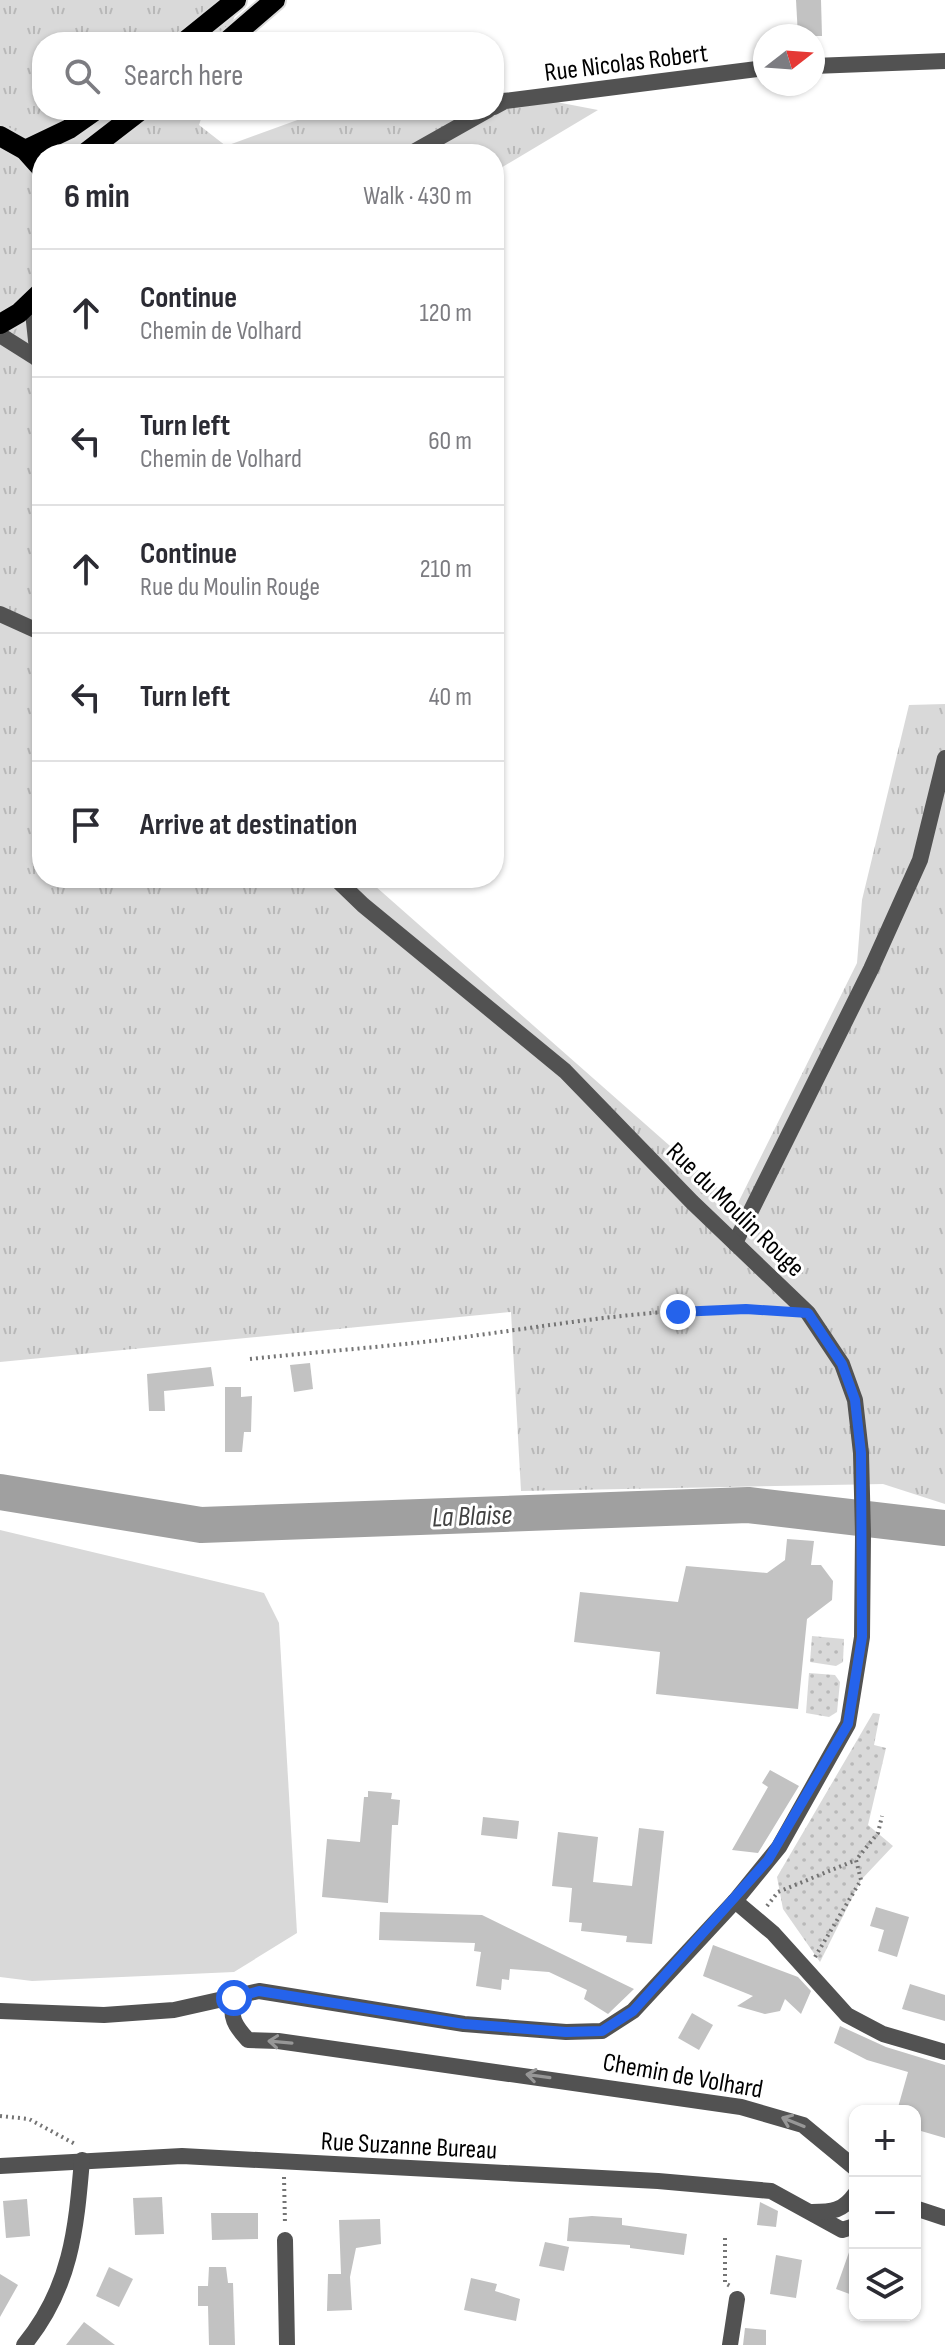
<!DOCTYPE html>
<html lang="en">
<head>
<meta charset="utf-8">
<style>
  :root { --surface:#fff; --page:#f7f7f7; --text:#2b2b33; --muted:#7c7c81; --line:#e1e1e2 }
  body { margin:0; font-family:"Sofia Sans Condensed",sans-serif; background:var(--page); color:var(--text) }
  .controls { position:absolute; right:24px; bottom:24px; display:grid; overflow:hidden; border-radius:16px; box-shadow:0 2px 6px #0004 }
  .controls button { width:72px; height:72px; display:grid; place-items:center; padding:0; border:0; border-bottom:2px solid var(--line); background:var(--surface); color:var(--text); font:40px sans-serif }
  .compass { position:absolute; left:753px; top:24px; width:72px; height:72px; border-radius:50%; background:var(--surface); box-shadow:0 2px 6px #0004; rotate:73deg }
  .stop { position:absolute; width:24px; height:24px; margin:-18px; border:6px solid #2563eb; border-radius:50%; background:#fff }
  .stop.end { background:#2563eb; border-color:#fff; box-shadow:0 2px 8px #0008 }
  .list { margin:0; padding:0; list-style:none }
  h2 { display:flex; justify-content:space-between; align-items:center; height:104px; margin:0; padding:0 32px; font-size:34px }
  h2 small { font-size:26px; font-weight:400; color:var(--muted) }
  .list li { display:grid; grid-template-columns:52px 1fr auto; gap:24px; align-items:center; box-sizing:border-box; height:128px; padding:0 32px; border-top:2px solid var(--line) }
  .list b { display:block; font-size:30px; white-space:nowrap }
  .list p { margin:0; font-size:26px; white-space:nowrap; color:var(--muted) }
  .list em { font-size:26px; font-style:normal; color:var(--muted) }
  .icon { flex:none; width:44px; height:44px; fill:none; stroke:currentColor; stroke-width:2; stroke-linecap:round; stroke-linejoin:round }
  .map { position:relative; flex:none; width:945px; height:2345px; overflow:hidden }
  .search { position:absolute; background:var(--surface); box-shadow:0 2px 6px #0004; left:32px; top:32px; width:472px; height:88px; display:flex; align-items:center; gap:20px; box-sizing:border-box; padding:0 28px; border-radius:32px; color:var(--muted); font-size:30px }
  .panel { position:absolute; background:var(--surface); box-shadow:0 2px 6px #0004; left:32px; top:144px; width:472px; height:744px; border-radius:32px }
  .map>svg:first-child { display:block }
</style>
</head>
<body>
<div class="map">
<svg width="945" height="2345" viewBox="0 0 945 2345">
  <defs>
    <pattern id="grass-tufts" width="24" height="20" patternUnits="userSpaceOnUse" patternTransform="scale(2)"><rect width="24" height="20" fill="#d9d9d9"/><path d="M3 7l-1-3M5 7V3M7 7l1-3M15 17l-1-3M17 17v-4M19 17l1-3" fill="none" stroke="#b8b8b8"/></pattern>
    <pattern id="park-dots" width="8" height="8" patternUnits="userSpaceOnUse" patternTransform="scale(2)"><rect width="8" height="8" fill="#d9d9d9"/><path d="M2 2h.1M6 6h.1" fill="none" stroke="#b8b8b8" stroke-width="1.8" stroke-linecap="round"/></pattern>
  </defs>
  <rect width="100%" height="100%" fill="#fff"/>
  <path fill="url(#grass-tufts)" d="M0 0H240L226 42H42V110H204L199 125 226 146 325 110H494V90L598 110 494 172V154H42V878H366L737 1205 857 963 862 900 909 705 945 704V1504L883 1484 521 1491 511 1312 0 1362Z"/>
  <g fill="url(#park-dots)">
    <path d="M812 1636 844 1639 843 1662 836 1666 810 1662Z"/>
    <path d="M809 1673 835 1675 840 1682 837 1712 829 1717 806 1713Z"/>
    <path d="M873 1713 880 1714 874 1745 886 1748 868 1825 893 1846 861 1880 820 1962 783 1909 777 1877Z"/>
  </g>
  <path fill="#d9d9d9" d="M0 1530 264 1593 279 1623 297 1933 234 1972 32 1981 0 1977Z"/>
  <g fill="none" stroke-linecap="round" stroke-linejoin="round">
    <path stroke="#a0a0a0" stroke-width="36" d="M0 1492 201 1525 748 1505 945 1528"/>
  </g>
  <g fill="#c2c2c2">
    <path d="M796 0H821L822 36H798Z"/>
    <path d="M310 1363 313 1389 294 1392 290 1365Z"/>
    <path d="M211 1367 214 1386 164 1391 165 1411H149L147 1374Z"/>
    <path d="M225 1387H241V1397L252 1396 251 1432H244L242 1452H225Z"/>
    <path d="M787 1539 814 1541 811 1565H821L833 1581 832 1600 807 1619 798 1709 656 1694 660 1652 574 1642 580 1592 678 1602 686 1566 767 1573 785 1560Z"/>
    <path d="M770 1770 799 1786 758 1853 732 1850 768 1787 762 1783Z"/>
    <path d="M368 1791 392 1793 391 1799 400 1800 398 1825H392L388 1903 322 1897 327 1839 360 1842 364 1797H368Z"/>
    <path d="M483 1817 519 1821 517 1839 481 1835Z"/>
    <path d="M639 1828 664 1831 652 1944 626 1942 627 1936 581 1931 582 1923 569 1922 572 1888 552 1886 558 1832 598 1837 593 1882 632 1886Z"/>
    <path d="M876 1907 909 1917 897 1957 878 1951 884 1930 870 1926Z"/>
    <path d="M380 1912 482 1915 634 1989 608 2014 584 1999 587 1990 549 1972 510 1969 509 1980 502 1979 501 1990 476 1986 481 1952 474 1951 475 1943 379 1940Z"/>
    <path d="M713 1945 798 1977 811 1991 801 2014 785 1999 780 2011 765 2014 737 2006 753 1996 703 1976Z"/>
    <path d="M910 1984 945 1995V2021L902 2009Z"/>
    <path d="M692 2013 713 2025 699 2050 678 2038Z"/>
    <path d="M840 2026 886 2047 945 2065V2138L921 2131 918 2111H897L908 2072 867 2060 834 2043Z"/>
    <path d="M162 2197 164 2234 135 2235 133 2198Z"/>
    <path d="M27 2199 30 2236 6 2238 3 2201Z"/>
    <path d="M760 2202 778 2211 776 2227 757 2225Z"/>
    <path d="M211 2213H258V2239L212 2240Z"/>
    <path d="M592 2216 622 2218V2225L687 2234 684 2255 630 2248V2245L567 2241 569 2218Z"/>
    <path d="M380 2219 381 2244 356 2248 350 2277 352 2310 327 2311 328 2274H341L339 2220Z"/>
    <path d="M853 2241H855V2296L836 2289Z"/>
    <path d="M545 2242 569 2247 564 2271 539 2266Z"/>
    <path d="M776 2255 802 2260 796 2298 770 2294Z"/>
    <path d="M109 2267 133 2279 119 2307 96 2296Z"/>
    <path d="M209 2267H226L228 2283H233L235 2345H209L208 2306H198V2286H208Z"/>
    <path d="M0 2274 18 2285 0 2317Z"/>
    <path d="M471 2278 497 2284 495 2291 520 2299 516 2321 464 2310Z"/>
    <path d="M84 2322 115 2345H66Z"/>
    <path d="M745 2328 766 2330V2345H743Z"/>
  </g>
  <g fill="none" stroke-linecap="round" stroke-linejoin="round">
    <defs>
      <g id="primary">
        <path d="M184 42 236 0"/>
        <path d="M226 42 275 0"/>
        <path d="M0 136 25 150 42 169"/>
        <path d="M25 150 69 129 96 110"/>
        <path d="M84 154 141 110"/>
        <path d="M0 324 19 313 42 291"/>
      </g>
    </defs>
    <use href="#primary" stroke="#dbdbdb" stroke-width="24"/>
    <g stroke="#747474" stroke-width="4" stroke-dasharray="2 4" stroke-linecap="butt">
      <path d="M250 1359C316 1352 383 1347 449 1339 559 1325 670 1303 782 1311"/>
      <path d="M767 1906 778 1892 856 1860"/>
      <path d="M815 1957 861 1880 856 1860 878 1833 882 1816"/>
      <path d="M0 2116 29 2119 75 2144"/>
      <path d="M284 2177 285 2224"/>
      <path d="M725 2238V2283L730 2286"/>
    </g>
    <g stroke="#525252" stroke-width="16">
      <path d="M813 66 945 61"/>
      <path d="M494 107 505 101 765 68"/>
      <path d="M410 154 488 110"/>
      <path d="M0 614 42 633"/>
      <path d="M735 1243 871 969 920 860 945 758"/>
      <path d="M0 2166 182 2156 658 2181 771 2191 842 2230 855 2226"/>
      <path d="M812 2212C832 2212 843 2211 855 2194"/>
      <path d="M285 2240 287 2345"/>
      <path d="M24 2345C71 2288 76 2230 82 2160"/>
      <path d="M730 2345 737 2299"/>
    </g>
    <g stroke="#525252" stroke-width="16">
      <path d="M32 303 38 359 42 367"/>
      <path d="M0 335 38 359"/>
      <path d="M735 1901 773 1933 847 2015 883 2034 945 2052"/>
      <path d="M234 1998C229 2017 235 2026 248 2040L278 2041 741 2107 803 2125 855 2168"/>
      <path d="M0 2011 104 2015 174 2010 259 1991 464 2024 566 2032 602 2031 633 2011 735 1901 779 1847 848 1724 862 1637 863 1535 861 1453 855 1400 842 1364 808 1313 692 1202 565 1071 363 905 335 878"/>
      <path d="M915 2208 945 2218"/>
    </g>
    <use href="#primary" stroke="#000" stroke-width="20"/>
  </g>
  <defs><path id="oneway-shaft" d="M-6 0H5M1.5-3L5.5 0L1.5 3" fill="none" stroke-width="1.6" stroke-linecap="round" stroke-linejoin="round" transform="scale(2)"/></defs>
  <g stroke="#979797">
    <use href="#oneway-shaft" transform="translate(280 2042) rotate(-175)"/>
    <use href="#oneway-shaft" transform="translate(538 2076) rotate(-172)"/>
    <use href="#oneway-shaft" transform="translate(793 2122) rotate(-158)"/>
  </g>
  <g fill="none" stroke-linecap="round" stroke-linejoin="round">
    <path stroke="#2563eb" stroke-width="10" d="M234 1998 259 1991 464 2024 566 2032 602 2031 633 2011 768 1860 848 1724 862 1637 861 1453 855 1400 842 1364 808 1313 746 1309 678 1312"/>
  </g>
  <g text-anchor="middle" stroke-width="6" stroke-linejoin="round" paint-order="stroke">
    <g font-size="26" fill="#000" stroke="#fff">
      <text transform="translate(626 62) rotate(-7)" y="9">Rue Nicolas Robert</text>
      <text transform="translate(736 1209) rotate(44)" y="9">Rue du Moulin Rouge</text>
      <text transform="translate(683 2075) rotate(10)" y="9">Chemin de Volhard</text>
      <text transform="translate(409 2145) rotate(3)" y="9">Rue Suzanne Bureau</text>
    </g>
    <g font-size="28" font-style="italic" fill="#414141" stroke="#fff">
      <text transform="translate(472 1515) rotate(-2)" y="10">La Blaise</text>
    </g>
  </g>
</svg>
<div class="controls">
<button>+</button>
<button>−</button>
<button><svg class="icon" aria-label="layers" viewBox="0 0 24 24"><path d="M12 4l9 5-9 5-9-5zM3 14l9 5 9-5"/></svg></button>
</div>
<svg class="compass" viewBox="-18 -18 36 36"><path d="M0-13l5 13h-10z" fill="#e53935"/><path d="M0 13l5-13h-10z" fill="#7c7c81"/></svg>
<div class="stop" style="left:234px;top:1998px"></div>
<div class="stop end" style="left:678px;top:1312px"></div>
<div class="search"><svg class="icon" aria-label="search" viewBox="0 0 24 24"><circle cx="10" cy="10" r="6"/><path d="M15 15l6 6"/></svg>Search here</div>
<section class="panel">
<h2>6 min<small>Walk · 430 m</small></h2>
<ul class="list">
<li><svg class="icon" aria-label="ahead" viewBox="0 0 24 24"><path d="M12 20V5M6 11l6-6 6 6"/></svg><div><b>Continue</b><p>Chemin de Volhard</p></div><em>120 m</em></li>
<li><svg class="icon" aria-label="left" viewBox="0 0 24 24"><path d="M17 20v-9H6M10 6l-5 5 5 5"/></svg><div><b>Turn left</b><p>Chemin de Volhard</p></div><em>60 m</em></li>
<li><svg class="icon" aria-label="ahead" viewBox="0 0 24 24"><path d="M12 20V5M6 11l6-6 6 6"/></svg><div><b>Continue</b><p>Rue du Moulin Rouge</p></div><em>210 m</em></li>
<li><svg class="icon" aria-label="left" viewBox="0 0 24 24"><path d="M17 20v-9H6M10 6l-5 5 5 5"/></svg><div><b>Turn left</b></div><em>40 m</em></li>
<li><svg class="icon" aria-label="arrive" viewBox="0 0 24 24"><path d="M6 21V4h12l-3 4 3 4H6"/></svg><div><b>Arrive at destination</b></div></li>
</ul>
</section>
</div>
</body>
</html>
